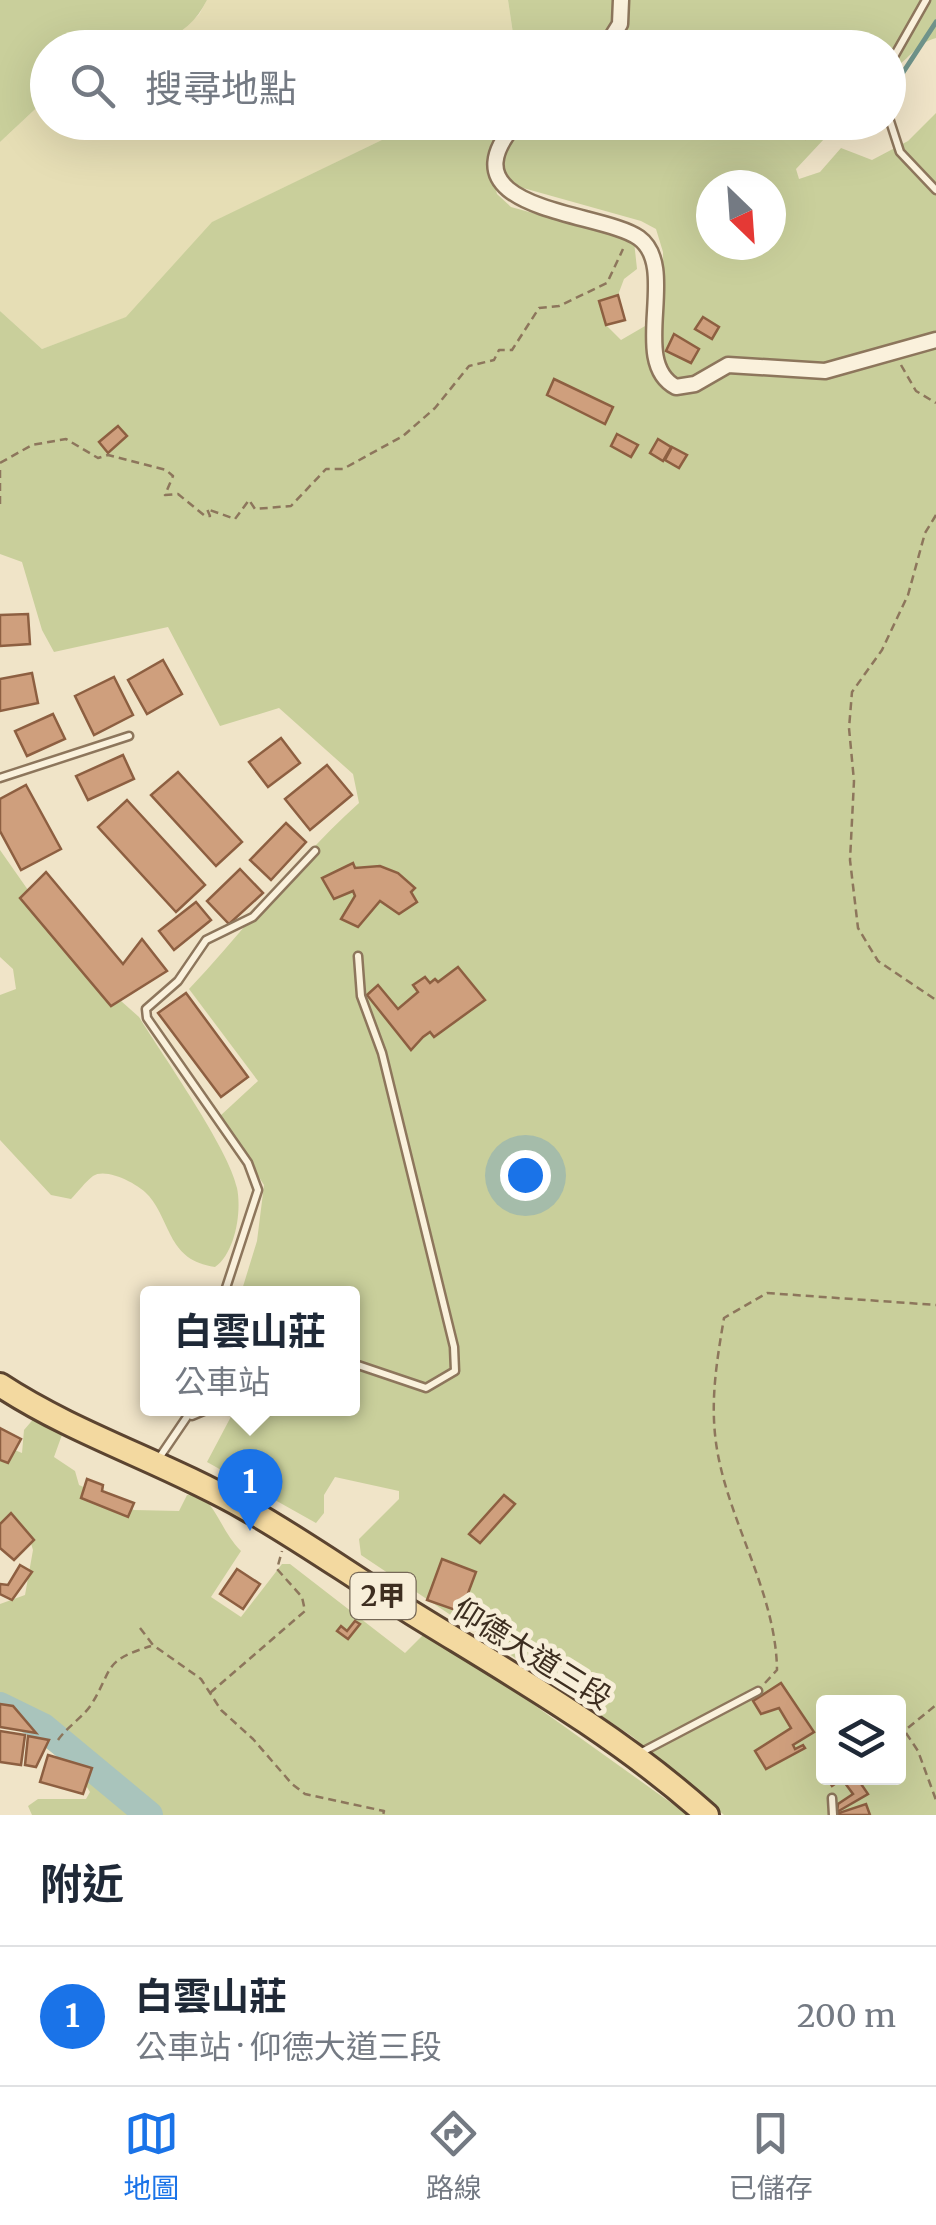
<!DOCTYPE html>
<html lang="zh-TW">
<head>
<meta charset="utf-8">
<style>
  :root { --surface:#fff; --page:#f6f6f7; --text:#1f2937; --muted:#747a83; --line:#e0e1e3; --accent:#1a73e8 }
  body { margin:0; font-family:Merriweather,"Noto Sans TC",serif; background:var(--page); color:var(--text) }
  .controls { position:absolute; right:30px; bottom:30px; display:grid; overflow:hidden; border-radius:10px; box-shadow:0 10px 40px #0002 }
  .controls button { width:90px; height:90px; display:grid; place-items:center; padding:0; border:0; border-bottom:2px solid var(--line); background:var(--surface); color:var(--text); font:50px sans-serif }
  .compass { position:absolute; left:696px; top:170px; width:90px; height:90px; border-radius:50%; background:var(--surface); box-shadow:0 10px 40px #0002; rotate:155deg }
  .you { position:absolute; left:525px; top:1175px; width:35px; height:35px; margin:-25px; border:8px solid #fff; border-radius:50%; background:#1a73e8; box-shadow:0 0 0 15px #1a73e833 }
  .badge { display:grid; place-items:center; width:65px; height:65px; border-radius:50%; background:var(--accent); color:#fff; font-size:32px; font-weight:700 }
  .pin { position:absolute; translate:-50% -82px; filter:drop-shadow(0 2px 5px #0008) }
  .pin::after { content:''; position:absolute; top:52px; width:35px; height:30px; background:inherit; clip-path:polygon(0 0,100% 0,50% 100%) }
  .popup { position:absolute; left:140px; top:1286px; width:220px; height:130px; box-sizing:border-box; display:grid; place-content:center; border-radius:10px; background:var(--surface); filter:drop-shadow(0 2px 8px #0005); font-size:32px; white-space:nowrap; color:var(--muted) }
  .popup b { font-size:38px; color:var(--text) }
  .popup::after { content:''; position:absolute; left:50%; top:100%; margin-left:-20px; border:20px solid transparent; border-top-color:var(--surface) }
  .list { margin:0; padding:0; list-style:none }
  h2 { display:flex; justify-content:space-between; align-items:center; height:130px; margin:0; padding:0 40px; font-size:42px }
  h2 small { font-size:32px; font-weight:400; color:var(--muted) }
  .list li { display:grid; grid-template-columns:65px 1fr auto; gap:30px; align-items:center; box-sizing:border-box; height:140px; padding:0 40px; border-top:2px solid var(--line) }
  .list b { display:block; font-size:38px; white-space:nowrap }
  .list p { margin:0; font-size:32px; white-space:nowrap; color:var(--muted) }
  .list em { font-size:32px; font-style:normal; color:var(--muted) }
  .icon { flex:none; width:55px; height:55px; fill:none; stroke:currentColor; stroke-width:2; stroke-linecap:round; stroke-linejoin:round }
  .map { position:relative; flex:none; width:936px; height:1815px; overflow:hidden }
  .search { position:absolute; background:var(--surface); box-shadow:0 10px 40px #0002; left:30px; right:30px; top:30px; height:110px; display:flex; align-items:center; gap:25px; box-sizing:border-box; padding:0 35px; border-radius:55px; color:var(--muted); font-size:38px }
  .sheet { height:270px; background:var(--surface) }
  nav { display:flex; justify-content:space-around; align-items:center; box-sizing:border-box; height:140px; border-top:2px solid var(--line); background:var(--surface); font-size:28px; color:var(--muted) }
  nav a { display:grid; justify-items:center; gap:5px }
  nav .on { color:var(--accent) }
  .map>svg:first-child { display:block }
</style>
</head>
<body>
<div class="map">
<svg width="936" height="1815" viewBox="0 0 936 1815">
  <rect width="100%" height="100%" fill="#f0e4c8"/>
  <g fill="#e6deb5">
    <path d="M207 0H508L514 40 509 48H156L199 15Z"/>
    <path d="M47 98 48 122 417 123 213 222 127 317 42 349 0 311V142Z"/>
  </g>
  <g fill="#c9cf9b" fill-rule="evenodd">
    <path d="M0 0H207C176 62 106 48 48 48L47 98 0 142Z"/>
    <path d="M508 0H936V38C914 44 908 63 889 70L888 48 509 47 514 40Z"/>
    <path d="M936 113V1815H724L633 1737 361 1555 359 1539 399 1499V1491L335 1477 324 1495V1513L316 1523 207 1462 235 1409 352 1408V1294L241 1293 257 1241 264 1185 220 1116 258 1081 189 989C247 928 297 858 359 803L353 774 279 708 220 726 168 627 54 652 42 630 22 562 0 554V311L42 349 126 317 212 222 417 123H839L796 169 799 179 820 172 841 148 872 160 908 141ZM489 158 500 164 516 186 641 221 656 229 663 252 664 315 621 340 606 325 599 301 618 295 624 279 637 269 634 241 511 207 497 194ZM711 185H771V245H711ZM824 1702H898V1778H824Z"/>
    <path d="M0 850 28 890 20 899 111 1006 121 1001 139 1017C163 1056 229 1149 237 1188 242 1212 235 1253 215 1267 168 1260 172 1224 149 1196 139 1184 106 1167 93 1176 85 1182 78 1192 71 1199L51 1195 0 1140V995L16 989 13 969 0 957Z"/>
    <path d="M36 1416 63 1432 54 1457 75 1471 79 1485 134 1510 179 1511 187 1495H201C219 1512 223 1533 241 1551L211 1597 241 1617 282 1564H290L405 1653 424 1634 484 1669 688 1815H32L28 1806 38 1799H86L90 1792 77 1771 0 1714V1604L25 1595 33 1550 27 1530 0 1529V1444L22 1453 24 1430Z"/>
  </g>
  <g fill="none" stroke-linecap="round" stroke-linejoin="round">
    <path stroke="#6f938a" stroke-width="5" d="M902 91V74L936 22"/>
    <path stroke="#a9c4bc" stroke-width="28" d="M0 1706 43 1727 149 1815"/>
  </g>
  <g fill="#cf9f7d" stroke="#8d5f41" stroke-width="2.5">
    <path d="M801 122H822L806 138Z"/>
    <path d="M618 295 625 320 606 325 599 301Z"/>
    <path d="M703 317 719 327 712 339 695 329Z"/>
    <path d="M674 334 699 349 691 363 666 351Z"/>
    <path d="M554 379 613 407 605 424 547 395Z"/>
    <path d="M118 426 127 436 108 453 99 442Z"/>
    <path d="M617 434 638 445 631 457 611 446Z"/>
    <path d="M658 439 671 447 663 461 650 453Z"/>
    <path d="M672 447 687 455 679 468 665 460Z"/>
    <path d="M28 614 30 644 0 646V615Z"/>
    <path d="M163 660 182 694 147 714 128 680Z"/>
    <path d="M32 673 38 703 0 711V679Z"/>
    <path d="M114 677 133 715 94 735 75 696Z"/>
    <path d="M53 714 65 739 27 756 15 731Z"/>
    <path d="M281 738 300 763 268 787 249 762Z"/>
    <path d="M123 755 134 779 88 800 76 776Z"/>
    <path d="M327 765 352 795 310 830 285 799Z"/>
    <path d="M178 772 242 842 216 866 151 795Z"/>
    <path d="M26 785 61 849 21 870 0 831V799Z"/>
    <path d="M127 800 205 885 176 912 98 827Z"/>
    <path d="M286 823 306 842 271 880 250 860Z"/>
    <path d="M353 863 355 868 380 866 398 873 415 888 411 892 417 902 399 914 380 901 358 927 341 919 355 896 353 891 334 899 322 878Z"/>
    <path d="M240 869 263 893 229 924 207 901Z"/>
    <path d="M46 872 123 964 142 939 167 971 111 1006 20 898Z"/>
    <path d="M196 902 211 920 174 950 159 931Z"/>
    <path d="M458 967 485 1000 434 1037 430 1032 423 1037 411 1050 367 995 378 985 398 1009 418 992 413 985 425 977 430 983 435 979 438 982Z"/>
    <path d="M186 993 248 1077 221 1097 158 1013Z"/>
    <path d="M0 1428 21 1439 8 1463 0 1460Z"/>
    <path d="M87 1479 103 1485 102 1491 134 1503 128 1517 81 1498Z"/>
    <path d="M504 1495 515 1504 480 1543 469 1534Z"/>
    <path d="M11 1513 34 1540 14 1560 0 1548V1524Z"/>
    <path d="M442 1559 476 1572 461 1612 427 1600Z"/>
    <path d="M20 1565 32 1572 12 1600 0 1594V1584L8 1585Z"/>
    <path d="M237 1569 260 1584 243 1609 220 1594Z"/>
    <path d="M355 1621 360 1624 348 1639 337 1631 341 1626 347 1631Z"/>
    <path d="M781 1683 814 1732 793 1745 795 1749 803 1745 805 1748 766 1769 755 1751 791 1728 779 1708 761 1714 753 1701Z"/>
    <path d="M0 1704 13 1706 36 1733 0 1727Z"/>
    <path d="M0 1731 25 1735 21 1765 0 1762Z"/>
    <path d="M28 1736 49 1740 36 1767 25 1765Z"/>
    <path d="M48 1755 92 1768 83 1794 40 1782Z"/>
    <path d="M827 1778H857L868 1794 837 1812 838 1804 853 1794 842 1779 832 1786Z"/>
    <path d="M866 1804 870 1815H837L836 1814Z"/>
  </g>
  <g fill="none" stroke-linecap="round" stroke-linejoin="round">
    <defs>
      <g id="lane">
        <path d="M888 67 926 0"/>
        <path d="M888 115 900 152 936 190"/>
        <path d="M0 778 129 736"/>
        <path d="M224 1294 258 1190 248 1163 147 1018 146 1009 178 981 206 940 253 917 315 851"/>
        <path d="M352 1363 426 1388 455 1371 454 1347 382 1053 361 996 358 956"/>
        <path d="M192 1416 211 1408"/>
        <path d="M157 1461 193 1408"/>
        <path d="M640 1753 758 1691"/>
        <path d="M832 1798 833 1815"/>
      </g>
      <g id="street">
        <path d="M605 48 620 24 621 0"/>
        <path d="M517 122C437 212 602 211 639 238 680 268 628 362 676 387L695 384 728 365 825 371 936 340"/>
      </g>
      <path id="primary" d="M0 1385C76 1435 165 1462 245 1508 302 1540 356 1579 412 1613 514 1676 618 1735 707 1815"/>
    </defs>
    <use href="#lane" stroke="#8d765c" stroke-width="11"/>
    <use href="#street" stroke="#8d765c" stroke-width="19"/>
    <use href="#primary" stroke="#5b4430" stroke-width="28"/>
    <g stroke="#8d765c" stroke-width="2.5" stroke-dasharray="8 5" stroke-linecap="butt">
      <path d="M901 365 916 391 936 403"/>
      <path d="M0 463 32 445 66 439 98 458 108 455 166 470 173 476 165 495 178 494 205 516H210L207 509 235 519 249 500 255 509 291 506 326 469H343L403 436 435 408 469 366 494 360 499 350H512L539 308 559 306 607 283 623 249"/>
      <path d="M0 470V508"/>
      <path d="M936 515 925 533 908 595 882 650 852 692 849 728 854 781 850 860 858 928 878 961 936 1000"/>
      <path d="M140 1628 153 1645 201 1679 221 1710 253 1739 292 1784 305 1794 384 1811 383 1815"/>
      <path d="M765 1683 777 1670C776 1595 732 1528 718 1455 709 1408 716 1365 724 1318L767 1293 936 1305"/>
      <path d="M210 1693 305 1611 302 1597 277 1569 282 1551"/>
      <path d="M906 1733 918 1751 936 1800"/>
      <path d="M898 1736 936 1705"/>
      <path d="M58 1740C67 1727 82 1718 91 1705 114 1668 102 1661 151 1646"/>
      <path d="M824 1769V1776"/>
    </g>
    <use href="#lane" stroke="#faf1dc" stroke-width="6"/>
    <use href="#street" stroke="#faf1dc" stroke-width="14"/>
    <use href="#primary" stroke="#f3d9a0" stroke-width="22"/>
  </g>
  <g text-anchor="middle" stroke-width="10" stroke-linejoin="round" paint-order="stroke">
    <rect fill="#f7eed8" stroke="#756857" stroke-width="2.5" x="350.5" y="1573" width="65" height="46" rx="8"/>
    <g font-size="28" font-weight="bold" fill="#3d2e20">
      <text x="383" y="1606">2甲</text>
    </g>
    <g font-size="30" fill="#3d2e20" stroke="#f7eed8">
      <text transform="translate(532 1654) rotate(32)" y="10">仰德大道三段</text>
    </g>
  </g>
</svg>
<div class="controls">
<button><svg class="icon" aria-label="layers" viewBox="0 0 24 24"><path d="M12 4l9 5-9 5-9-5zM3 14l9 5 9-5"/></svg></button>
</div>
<svg class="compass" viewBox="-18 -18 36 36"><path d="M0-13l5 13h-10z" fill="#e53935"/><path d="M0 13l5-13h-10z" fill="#747a83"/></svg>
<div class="you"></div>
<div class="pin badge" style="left:250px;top:1531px">1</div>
<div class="popup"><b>白雲山莊</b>公車站</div>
<div class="search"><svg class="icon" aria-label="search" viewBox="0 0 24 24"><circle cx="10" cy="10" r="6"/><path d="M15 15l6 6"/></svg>搜尋地點</div>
</div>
<section class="sheet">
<h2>附近<small></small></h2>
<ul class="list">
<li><span class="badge">1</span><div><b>白雲山莊</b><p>公車站 · 仰德大道三段</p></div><em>200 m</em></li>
</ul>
</section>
<nav>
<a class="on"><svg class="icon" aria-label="map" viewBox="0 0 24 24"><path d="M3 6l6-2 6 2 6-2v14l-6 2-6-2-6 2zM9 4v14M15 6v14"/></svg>地圖</a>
<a><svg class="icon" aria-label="directions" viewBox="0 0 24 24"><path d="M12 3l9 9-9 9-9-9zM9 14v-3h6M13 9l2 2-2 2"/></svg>路線</a>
<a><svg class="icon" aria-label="saved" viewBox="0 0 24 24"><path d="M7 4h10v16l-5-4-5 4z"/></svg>已儲存</a>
</nav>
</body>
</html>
